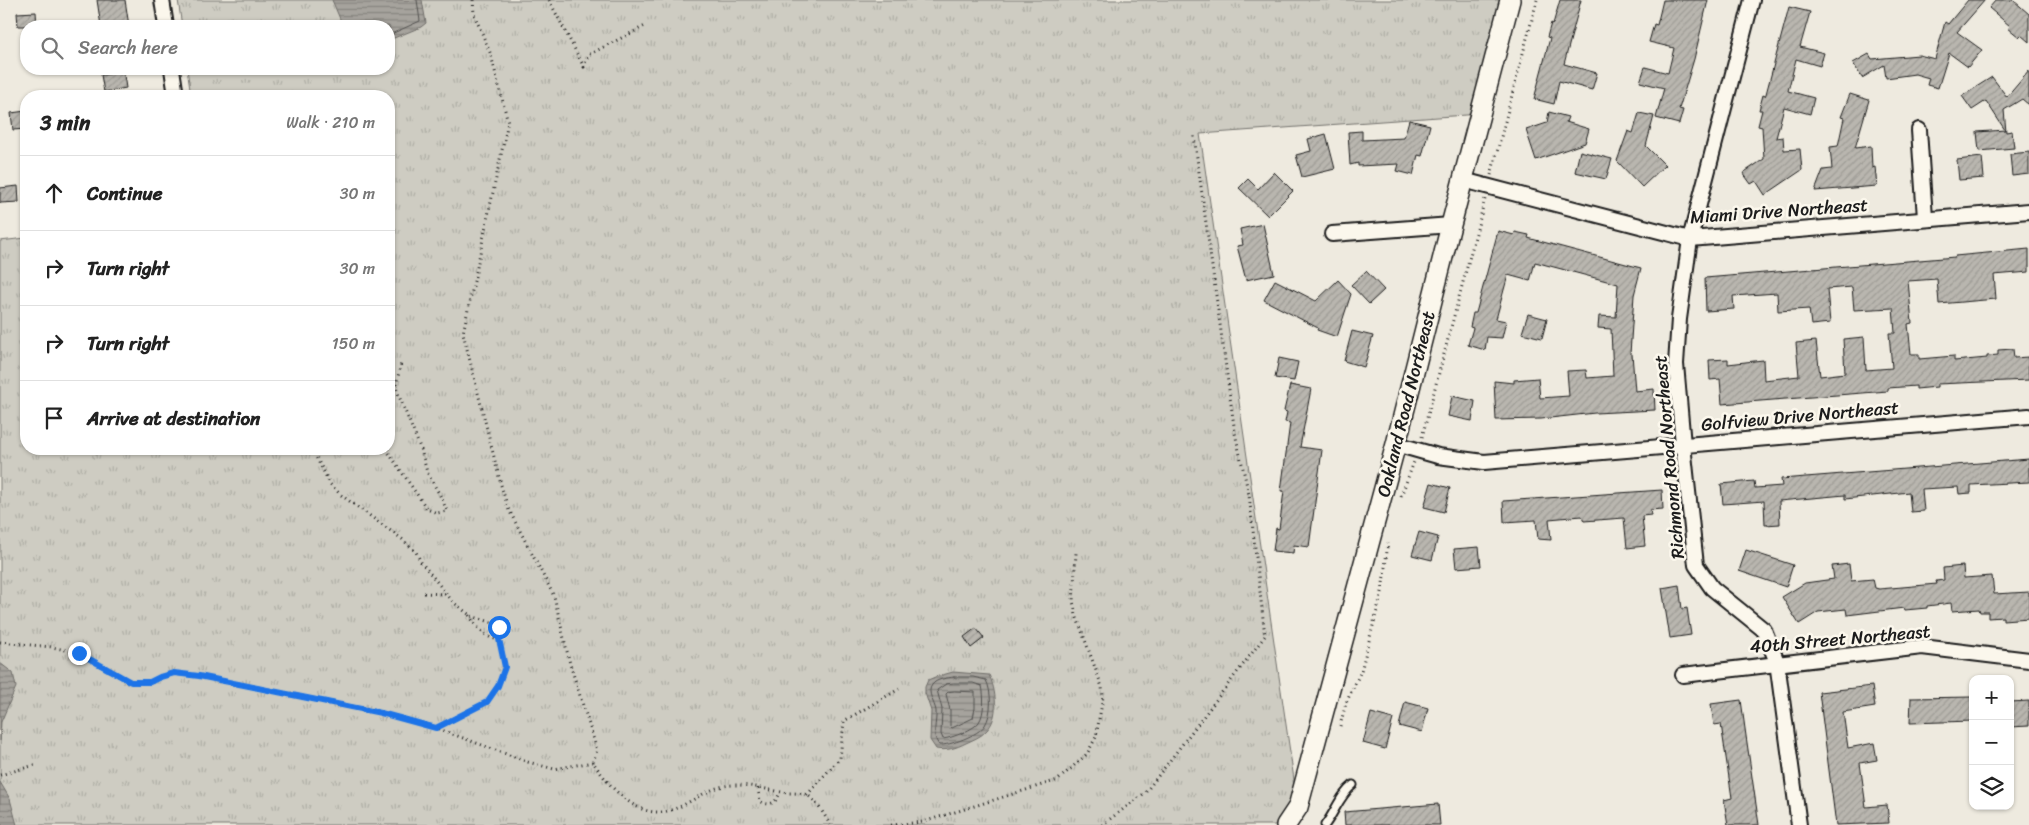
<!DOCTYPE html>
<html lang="en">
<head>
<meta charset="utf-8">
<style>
  :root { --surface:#fff; --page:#f2f2f2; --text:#222; --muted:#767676; --line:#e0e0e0 }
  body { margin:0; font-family:Sriracha,sans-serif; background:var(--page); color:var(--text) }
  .controls { position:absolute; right:15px; bottom:15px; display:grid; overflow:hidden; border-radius:10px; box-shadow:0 1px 4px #0004 }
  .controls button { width:45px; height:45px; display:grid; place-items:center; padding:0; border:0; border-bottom:1px solid var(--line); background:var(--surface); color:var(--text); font:25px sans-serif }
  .stop { position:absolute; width:15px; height:15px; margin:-11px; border:4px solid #1a73e8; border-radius:50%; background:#fff }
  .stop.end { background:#1a73e8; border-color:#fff; box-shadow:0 1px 5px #0008 }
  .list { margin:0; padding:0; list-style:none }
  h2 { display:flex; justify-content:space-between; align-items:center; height:65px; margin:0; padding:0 20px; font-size:21px }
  h2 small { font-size:16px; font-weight:400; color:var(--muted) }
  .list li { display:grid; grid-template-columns:32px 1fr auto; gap:15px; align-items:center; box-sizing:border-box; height:75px; padding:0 20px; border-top:1px solid var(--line) }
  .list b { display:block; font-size:19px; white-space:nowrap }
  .list em { font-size:16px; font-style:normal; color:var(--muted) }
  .icon { flex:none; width:28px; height:28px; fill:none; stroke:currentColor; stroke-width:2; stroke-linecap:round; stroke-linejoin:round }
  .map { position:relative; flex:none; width:2029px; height:825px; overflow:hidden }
  .search { position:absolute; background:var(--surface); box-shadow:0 1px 4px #0004; left:20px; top:20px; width:375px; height:55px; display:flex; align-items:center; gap:12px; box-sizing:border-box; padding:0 18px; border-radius:20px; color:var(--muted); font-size:19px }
  .panel { position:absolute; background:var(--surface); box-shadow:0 1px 4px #0004; left:20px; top:90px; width:375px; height:365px; border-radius:20px }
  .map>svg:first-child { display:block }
</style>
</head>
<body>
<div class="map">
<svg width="2029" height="825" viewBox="0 0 2029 825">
  <defs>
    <pattern id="grass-tufts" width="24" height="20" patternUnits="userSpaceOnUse" patternTransform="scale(1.25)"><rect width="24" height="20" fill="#ceccc2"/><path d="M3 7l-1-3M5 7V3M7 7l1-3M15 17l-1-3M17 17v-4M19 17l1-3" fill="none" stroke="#b0afa6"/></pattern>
    <pattern id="water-rules" width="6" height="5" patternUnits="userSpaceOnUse" patternTransform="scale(1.25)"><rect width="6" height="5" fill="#a6a39d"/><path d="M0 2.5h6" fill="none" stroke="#86847f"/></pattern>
    <pattern id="building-hatch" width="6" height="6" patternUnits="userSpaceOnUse" patternTransform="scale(1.25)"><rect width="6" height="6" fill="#b9b6af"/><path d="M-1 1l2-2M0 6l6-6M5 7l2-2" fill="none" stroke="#9e9c96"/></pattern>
  </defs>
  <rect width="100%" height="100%" fill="#eeeadf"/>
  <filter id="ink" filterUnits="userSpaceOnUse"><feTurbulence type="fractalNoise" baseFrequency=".02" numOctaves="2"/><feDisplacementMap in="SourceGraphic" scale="10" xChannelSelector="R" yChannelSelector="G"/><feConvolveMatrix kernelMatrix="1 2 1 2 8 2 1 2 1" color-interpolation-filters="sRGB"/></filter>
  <g filter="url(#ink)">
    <path fill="url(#grass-tufts)" stroke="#75746f" d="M178 0H1504L1480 114 1200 134 1298 807 1286 825H0V241L26 238V449H389V96H191L187 69H389V26H182Z"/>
    <g fill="url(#water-rules)" stroke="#6f6d69">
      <path d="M332 0H422L426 23 421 27 389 40V26H343Z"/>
      <path d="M0 663 13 673 16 687 1 722 0 741Z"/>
      <path d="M953 672 989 675C996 689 1000 718 986 731 981 737 972 740 966 743 956 748 947 751 936 749L930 740 931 711 925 693V687L928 680 935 677Z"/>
      <path d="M0 782 10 799 17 825H0Z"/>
    </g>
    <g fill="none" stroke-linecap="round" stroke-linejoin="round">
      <g stroke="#535250" stroke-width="1">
        <path d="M389 35 420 21 417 0"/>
        <path d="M954 677H973L986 680C992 692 992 714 985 725 979 735 949 746 939 745 931 735 937 723 936 711 935 703 926 692 932 685 936 679 947 678 954 677Z"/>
        <path d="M954 683H973L982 686C984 695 985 713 979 722 975 729 952 738 943 739L941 734 942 709 937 690 946 684Z"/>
        <path d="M955 691 975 692V708L973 718 952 728 950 726V710L946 694 948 692Z"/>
      </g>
    </g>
    <g fill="url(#building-hatch)" stroke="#1c1c1c">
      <path d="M97 0H125L129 26H101Z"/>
      <path d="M1560 0H1581L1564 64 1597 73 1592 90 1559 81 1554 104 1534 99 1550 38 1547 37 1551 23 1553 24Z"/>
      <path d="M1663 0H1708L1694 59 1679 109 1683 110 1679 124 1656 118 1664 88 1640 82 1645 67 1668 73 1674 48 1649 42 1654 24 1657 25Z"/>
      <path d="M1968 0H1985L1957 32 1982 50 1968 67 1949 53 1938 88 1927 85 1929 78 1915 74 1886 78 1884 65 1862 78 1853 63 1869 54 1872 59 1919 55 1935 59 1945 22 1948 24Z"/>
      <path d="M1996 0H2013L2029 14V42L2021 35 2019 37 2008 28 2010 26 1989 8Z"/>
      <path d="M1789 7 1810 12 1800 47 1824 53 1820 66 1796 59 1788 91 1814 98 1810 114 1784 107 1776 138 1783 137 1784 150 1800 149 1802 170 1765 195 1756 181 1751 184 1743 173 1764 159 1762 127 1758 126 1762 110H1759L1763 95 1765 96 1766 94Z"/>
      <path d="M36 12 37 26H18L17 13Z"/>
      <path d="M110 69H123L126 88 104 92 101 75 110 74Z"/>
      <path d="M2029 71V105L2022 99 2004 110 2006 132 2012 131 2014 148 1979 151 1977 132 2005 130 1986 101 1972 110 1962 96 1992 77 2007 97Z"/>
      <path d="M1850 94 1869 100 1855 148 1871 146 1872 168 1875 167 1877 186 1815 191 1823 170 1832 169 1830 147 1838 146 1844 118 1841 117Z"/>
      <path d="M26 111V129L13 130 11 113Z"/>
      <path d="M1549 112 1568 117 1566 122 1589 129 1585 143 1536 160 1526 130 1547 123Z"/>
      <path d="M1639 113 1654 116 1646 146 1665 165 1642 187 1617 161 1628 131 1633 133Z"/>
      <path d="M1409 120 1430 125 1422 156 1418 155 1413 175 1397 171 1399 164 1358 166V163L1350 165 1348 132 1362 131V140L1404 138Z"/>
      <path d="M1326 134 1335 169 1302 177 1296 155 1311 151 1308 139Z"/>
      <path d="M1580 151 1612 159 1606 179 1575 172Z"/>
      <path d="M2029 152V174L2012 176 2010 154Z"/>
      <path d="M1982 157 1984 178 1959 180 1957 160Z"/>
      <path d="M1274 172 1293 191 1268 216 1239 188 1248 179 1258 189Z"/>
      <path d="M18 186 19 202 0 203V188Z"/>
      <path d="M1263 224 1274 274 1246 280 1237 246 1243 245 1240 229Z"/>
      <path d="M1498 231 1514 235 1515 232 1529 235 1528 238 1641 268 1634 295 1630 354H1632L1635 391 1654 389 1655 410 1595 413 1541 419 1496 420 1494 381 1514 383V380L1538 378 1540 398 1569 396 1567 371 1586 370 1587 378 1613 376 1611 329 1598 328 1599 316 1616 317 1618 284 1535 262 1530 281 1508 275 1496 319 1506 321 1502 338 1487 337 1485 350 1468 345 1473 328 1470 327 1473 313H1476Z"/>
      <path d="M2029 249V272L1994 275 1996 299 1939 304 1937 279 1908 281 1912 323 1908 324 1911 354H1919V359L1954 356V361L1987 358V356L1998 355V350L2013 349 2014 358 2028 357 2029 380 1937 384V387L1916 389V386L1888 388V391L1722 404 1720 379 1710 380 1709 360 1728 359V364L1763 360 1764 380 1799 376 1796 343 1816 341 1820 376 1845 373 1843 339 1864 337 1866 370 1892 368 1889 333H1895L1893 308 1854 310 1852 287 1827 289 1830 323 1811 325 1809 309 1778 311 1777 293 1733 296 1734 309 1706 311 1705 278 1955 257V256Z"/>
      <path d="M1366 271 1384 290 1369 304 1351 285Z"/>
      <path d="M1275 280 1316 301 1338 280 1351 294 1337 337 1317 330 1318 328 1264 300Z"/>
      <path d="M1528 314 1547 319 1542 338 1522 333Z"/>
      <path d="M1352 331 1373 336 1364 367 1344 361Z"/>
      <path d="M1279 358 1298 362 1294 381 1275 378Z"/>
      <path d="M1290 385 1311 389 1300 447 1322 450 1309 547 1294 545 1293 553 1273 551 1276 528 1279 529 1284 491H1281L1290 423 1285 422 1287 412 1284 411Z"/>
      <path d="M1452 396 1475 401 1472 421 1448 416Z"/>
      <path d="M2029 459V482L1971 485V493L1959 494 1958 487 1922 489 1924 511 1911 512 1909 492 1845 499V495L1779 501 1780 524 1765 525 1764 501 1723 504 1721 484 1754 481 1755 488 1782 486 1781 479Z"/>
      <path d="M1431 483 1450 488 1444 512 1424 507Z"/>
      <path d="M1662 490 1663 509 1650 510 1651 515 1642 516 1645 546 1627 548 1624 518 1584 521 1582 516 1549 519 1551 540 1538 539 1536 520 1504 522 1503 501Z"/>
      <path d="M1419 532 1438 537 1432 560 1412 555Z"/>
      <path d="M1479 547 1481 566 1456 568 1454 549Z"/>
      <path d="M1746 550 1793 565 1786 587 1739 571Z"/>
      <path d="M1849 564 1851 581 1873 579 1875 588 1879 589 1937 584 1936 581 1944 580 1943 568 1963 566 1964 578 1992 576 1994 594 2029 592V618L2003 620V617L1988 618V612H1980L1979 609 1952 611 1951 603 1927 606V608L1905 610 1904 608 1847 615 1846 609 1818 612 1799 624 1782 597 1805 583 1834 579 1832 566Z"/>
      <path d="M1679 585 1682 609 1687 608 1691 635 1670 638 1662 588Z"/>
      <path d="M976 628 984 638 971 648 964 637Z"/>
      <path d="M1872 686 1875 707 1843 712 1848 748 1874 743 1877 760 1860 763 1866 807 1887 805 1889 823 1836 825 1819 692Z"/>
      <path d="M1973 697V721L1910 723 1911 698Z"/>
      <path d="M1741 700 1746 736 1759 825H1728L1724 800 1732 798 1721 724 1714 725 1711 704Z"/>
      <path d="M2029 701V726L2010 727V702Z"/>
      <path d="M1405 702 1428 708 1422 732 1399 726Z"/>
      <path d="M1371 713 1393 719 1385 749 1363 743Z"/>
      <path d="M1438 804 1440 825H1345L1344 812Z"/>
    </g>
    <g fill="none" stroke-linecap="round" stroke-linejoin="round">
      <defs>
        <path id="lane" d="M1325 825C1335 812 1340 795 1353 785"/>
        <g id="street">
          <path d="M162 0 166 26"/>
          <path d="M1752 0 1690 239 1679 319 1676 364 1683 445 1696 565 1712 588 1764 630 1777 662 1799 825"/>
          <path d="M172 69 176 96"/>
          <path d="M1919 130 1925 218"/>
          <path d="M1463 180 1690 239 2029 211"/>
          <path d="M1332 234 1451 225"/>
          <path d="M1396 444 1438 456 1484 462 2029 416"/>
          <path d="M1683 675 1922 647 2029 660"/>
        </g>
        <path id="secondary" d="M1286 825 1298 807 1396 444 1451 225 1510 0"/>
      </defs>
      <use href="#lane" stroke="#1c1c1c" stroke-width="11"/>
      <use href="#street" stroke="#1c1c1c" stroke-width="18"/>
      <use href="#secondary" stroke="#1c1c1c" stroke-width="22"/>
      <g stroke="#1c1c1c" stroke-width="3" stroke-dasharray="1 4" stroke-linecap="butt">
        <path d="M473 0 474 14 491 55 508 122 463 333 501 485 508 508 554 596 570 664 597 750 593 762"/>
        <path d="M549 0 584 67 588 55 647 25"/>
        <path d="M1491 175 1537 0"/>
        <path d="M1422 437 1485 199"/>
        <path d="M312 449 330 484 341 495 402 539 416 552 421 562 453 602 471 616 494 623 499 627 501 633 499 639 505 667 498 686 487 702 436 728"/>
        <path d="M386 449 427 509 437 513 447 511 442 499 427 472 421 450 399 396 396 386 401 363"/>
        <path d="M1401 496 1414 462"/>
        <path d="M424 593 447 594"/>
        <path d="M469 615C478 628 484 638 500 640"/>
        <path d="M0 642 52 647 79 653 131 682H150L160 677 174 673 199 676 381 713 436 728 528 762 554 769 593 762C609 786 637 821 671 810 688 805 702 792 720 787 741 781 766 790 788 793 793 793 802 793 807 795 815 799 826 817 830 825"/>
        <path d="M1340 726 1346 703 1361 671 1382 592 1388 543"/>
        <path d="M0 775 35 765"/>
        <path d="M758 788 760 801C771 808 777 801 780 792"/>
        <path d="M807 795 840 758 844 721 899 689"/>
        <path d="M891 825 923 822 1058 780 1087 754 1096 737 1103 697 1102 687 1076 615 1073 601 1076 553"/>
        <path d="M1102 825 1145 793 1265 636 1249 495 1235 433 1194 136"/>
      </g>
      <use href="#lane" stroke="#fbf7ec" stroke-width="7"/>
      <use href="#street" stroke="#fbf7ec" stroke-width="14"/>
      <use href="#secondary" stroke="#fbf7ec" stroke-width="19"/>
    </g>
  </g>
  <g fill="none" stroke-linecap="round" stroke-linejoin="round" filter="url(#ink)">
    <path stroke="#1a73e8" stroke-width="6" d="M79 653 131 682H150L160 677 174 673 199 676 381 713 436 728 487 702 498 686 505 667 499 639 501 633 499 627"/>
  </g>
  <g text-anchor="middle" stroke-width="5" stroke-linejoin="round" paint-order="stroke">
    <g font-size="18" fill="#1c1c1c" stroke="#fbf7ec">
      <text transform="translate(1779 211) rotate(-4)" y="6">Miami Drive Northeast</text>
      <text transform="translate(1406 404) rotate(-76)" y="6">Oakland Road Northeast</text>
      <text transform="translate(1800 416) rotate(-5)" y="6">Golfview Drive Northeast</text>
      <text transform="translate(1669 457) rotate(-95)" y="6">Richmond Road Northeast</text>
      <text transform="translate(1840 639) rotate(-5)" y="6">40th Street Northeast</text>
    </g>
  </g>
</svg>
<div class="controls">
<button>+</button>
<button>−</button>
<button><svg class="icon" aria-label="layers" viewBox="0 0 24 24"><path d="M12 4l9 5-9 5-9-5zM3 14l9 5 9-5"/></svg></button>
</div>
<div class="stop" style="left:499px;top:627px"></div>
<div class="stop end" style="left:79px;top:653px"></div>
<div class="search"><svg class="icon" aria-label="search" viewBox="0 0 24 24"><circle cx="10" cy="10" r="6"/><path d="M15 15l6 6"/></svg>Search here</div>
<section class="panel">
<h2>3 min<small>Walk · 210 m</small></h2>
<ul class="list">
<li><svg class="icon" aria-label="ahead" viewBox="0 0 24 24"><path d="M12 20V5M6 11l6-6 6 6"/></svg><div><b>Continue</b></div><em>30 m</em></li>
<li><svg class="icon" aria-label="right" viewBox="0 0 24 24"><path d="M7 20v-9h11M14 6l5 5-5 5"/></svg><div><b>Turn right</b></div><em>30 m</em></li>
<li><svg class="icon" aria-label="right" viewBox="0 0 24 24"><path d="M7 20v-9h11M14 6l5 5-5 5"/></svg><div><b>Turn right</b></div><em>150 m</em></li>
<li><svg class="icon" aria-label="arrive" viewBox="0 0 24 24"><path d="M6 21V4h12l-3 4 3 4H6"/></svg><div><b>Arrive at destination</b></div></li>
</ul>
</section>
</div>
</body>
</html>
